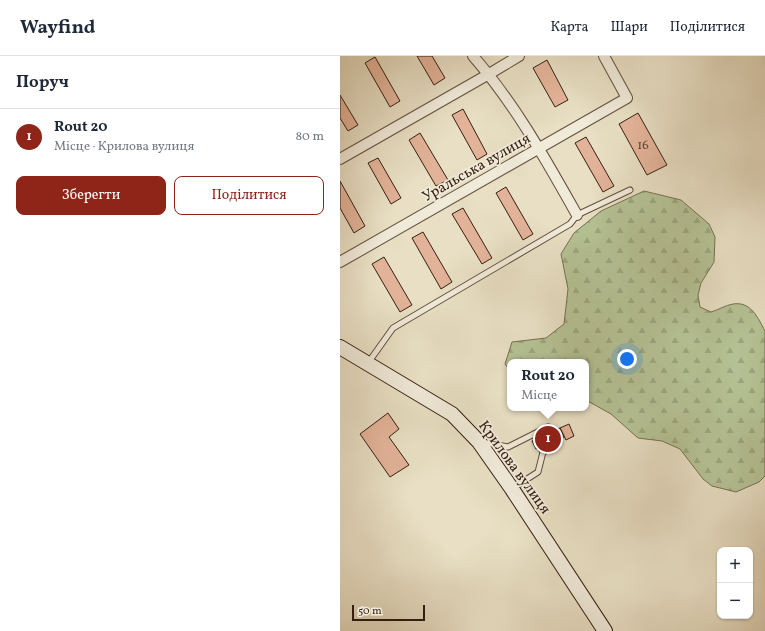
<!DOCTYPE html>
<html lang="uk">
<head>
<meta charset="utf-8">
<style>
  :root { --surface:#fff; --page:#f2f2f3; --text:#1f2937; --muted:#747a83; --line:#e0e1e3; --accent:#8f2418 }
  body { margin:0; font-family:Vollkorn,serif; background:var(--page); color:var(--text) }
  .controls { position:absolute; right:12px; bottom:12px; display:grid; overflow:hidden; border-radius:8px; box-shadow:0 1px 3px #0004 }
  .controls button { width:36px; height:36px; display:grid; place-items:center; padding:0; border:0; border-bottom:1px solid var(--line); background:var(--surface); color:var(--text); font:20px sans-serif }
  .scale { position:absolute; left:12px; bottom:10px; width:73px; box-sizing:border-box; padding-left:4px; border:2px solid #361f10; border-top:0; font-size:11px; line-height:14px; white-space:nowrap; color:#361f10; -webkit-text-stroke:3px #f0ead9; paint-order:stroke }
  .you { position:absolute; left:287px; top:303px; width:14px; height:14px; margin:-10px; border:3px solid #fff; border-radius:50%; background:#1a73e8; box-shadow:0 0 0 6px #1a73e833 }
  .badge { display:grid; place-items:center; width:26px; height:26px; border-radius:50%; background:var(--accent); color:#fff; font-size:13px; font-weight:700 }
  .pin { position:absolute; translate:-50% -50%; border:2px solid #fff; box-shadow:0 1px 4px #0006 }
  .popup { position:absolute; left:167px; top:303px; width:82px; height:52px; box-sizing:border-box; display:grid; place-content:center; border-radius:8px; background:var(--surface); filter:drop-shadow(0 1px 3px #0005); font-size:13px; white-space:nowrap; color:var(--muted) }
  .popup b { font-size:15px; color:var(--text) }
  .popup::after { content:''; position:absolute; left:50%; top:100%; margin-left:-8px; border:8px solid transparent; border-top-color:var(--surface) }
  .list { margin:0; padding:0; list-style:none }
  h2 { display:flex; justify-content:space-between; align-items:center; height:52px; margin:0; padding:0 16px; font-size:17px }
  h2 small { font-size:13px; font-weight:400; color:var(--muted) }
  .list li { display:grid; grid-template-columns:26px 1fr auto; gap:12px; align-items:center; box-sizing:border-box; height:56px; padding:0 16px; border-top:1px solid var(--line) }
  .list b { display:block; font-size:15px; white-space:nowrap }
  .list p { margin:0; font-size:13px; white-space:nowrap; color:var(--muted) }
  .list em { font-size:13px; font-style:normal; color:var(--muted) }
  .actions { display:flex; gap:8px; padding:12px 16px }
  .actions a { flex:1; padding:9px 0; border:1px solid var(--accent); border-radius:8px; text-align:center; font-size:14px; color:var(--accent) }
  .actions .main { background:var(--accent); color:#fff }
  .map { position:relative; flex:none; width:425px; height:575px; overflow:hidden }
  header { display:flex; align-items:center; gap:24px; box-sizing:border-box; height:56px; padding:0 20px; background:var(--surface); border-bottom:1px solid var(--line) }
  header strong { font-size:19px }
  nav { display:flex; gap:22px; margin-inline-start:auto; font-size:14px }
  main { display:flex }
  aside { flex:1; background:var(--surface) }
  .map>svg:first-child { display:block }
</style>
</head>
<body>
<header>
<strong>Wayfind</strong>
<nav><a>Карта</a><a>Шари</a><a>Поділитися</a></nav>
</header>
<main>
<aside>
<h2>Поруч<small></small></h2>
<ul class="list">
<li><span class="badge">1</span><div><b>Rout 20</b><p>Місце · Крилова вулиця</p></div><em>80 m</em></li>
</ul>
<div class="actions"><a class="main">Зберегти</a><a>Поділитися</a></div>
</aside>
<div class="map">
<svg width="425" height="575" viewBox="0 0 425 575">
  <defs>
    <pattern id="forest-firs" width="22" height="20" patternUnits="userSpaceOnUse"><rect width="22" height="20" fill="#b5c295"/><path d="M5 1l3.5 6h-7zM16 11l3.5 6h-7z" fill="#9ca67f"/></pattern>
  </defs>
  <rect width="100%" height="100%" fill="#e8dfc4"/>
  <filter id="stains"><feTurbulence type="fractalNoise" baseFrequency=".005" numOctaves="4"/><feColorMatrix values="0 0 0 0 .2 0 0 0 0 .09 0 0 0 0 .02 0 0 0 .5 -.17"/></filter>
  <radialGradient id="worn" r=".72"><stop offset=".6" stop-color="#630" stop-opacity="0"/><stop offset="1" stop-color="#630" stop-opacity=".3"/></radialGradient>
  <path fill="url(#forest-firs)" stroke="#767052" d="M304 135 341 144 369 168 375 181 374 206 361 227 358 239 360 251 371 256C378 254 386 249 393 248 411 245 418 262 425 275V420L419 426 396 436 372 430 363 423 340 393 322 385 298 382 271 358 246 344V306H170V315L165 308 172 286 206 282 224 268 228 233 221 198 234 177 261 155Z"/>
  <g fill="#e3b399" stroke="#361f10">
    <path d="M77 0H92L105 22 94 29Z"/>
    <path d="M35 1 60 45 50 51 25 7Z"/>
    <path d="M207 4 228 44 215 51 193 12Z"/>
    <path d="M0 39 18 69 8 75 0 62Z"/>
    <path d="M123 53 147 98 137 104 112 59Z"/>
    <path d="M298 57 327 109 307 119 279 68Z"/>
    <path d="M80 77 108 124 96 130 69 84Z"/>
    <path d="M246 81 274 130 263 136 235 87Z"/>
    <path d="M38 102 61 142 51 148 28 107Z"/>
    <path d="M0 125 25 170 14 177 0 152Z"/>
    <path d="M166 131 193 178 183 184 156 137Z"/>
    <path d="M123 152 152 202 142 208 112 158Z"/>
    <path d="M83 176 112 226 101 233 72 182Z"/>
    <path d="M44 201 72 249 60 256 32 208Z"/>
    <path d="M48 357 59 373 49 381 69 409 50 421 20 378Z"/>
    <path d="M229 368 234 380 226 384 220 372Z"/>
    <path d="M220 372 224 381 196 393 192 385Z"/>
  </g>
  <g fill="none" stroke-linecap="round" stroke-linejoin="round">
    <defs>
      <g id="service">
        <path d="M28 307 53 272 230 168 237 159 290 134"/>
        <path d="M194 378 208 371 216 390 203 396"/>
        <path d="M142 386 168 391 194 378 203 396 198 416 173 432"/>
      </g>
      <g id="minor">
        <path d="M133 0C175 48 206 104 237 159"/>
        <path d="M0 103 149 18 179 0"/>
        <path d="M0 206 287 42 264 0"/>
      </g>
      <path id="secondary" d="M0 291 112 358 139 386 172 433 265 575"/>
    </defs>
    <use href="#service" stroke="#624f3d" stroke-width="7"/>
    <use href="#minor" stroke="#624f3d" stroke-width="12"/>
    <use href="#secondary" stroke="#361f10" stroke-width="16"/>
    <use href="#service" stroke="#f0ead9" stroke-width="5"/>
    <use href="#minor" stroke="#f0ead9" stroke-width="10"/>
    <use href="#secondary" stroke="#f0ead9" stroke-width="14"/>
  </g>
  <g text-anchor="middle" stroke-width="3.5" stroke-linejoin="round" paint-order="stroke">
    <g font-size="13" fill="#614432">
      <text x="303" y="93">16</text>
    </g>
    <g font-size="15" fill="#361f10" stroke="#f0ead9">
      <text transform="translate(136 111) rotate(-30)" y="5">Уральська вулиця</text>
      <text transform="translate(175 411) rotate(54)" y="5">Крилова вулиця</text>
    </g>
  </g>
  <rect width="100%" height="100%" filter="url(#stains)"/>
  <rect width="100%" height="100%" fill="url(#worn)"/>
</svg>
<div class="controls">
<button>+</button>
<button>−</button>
</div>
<div class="scale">50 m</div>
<div class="you"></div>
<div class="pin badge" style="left:208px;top:383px">1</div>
<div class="popup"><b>Rout 20</b>Місце</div>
</div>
</main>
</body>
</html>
